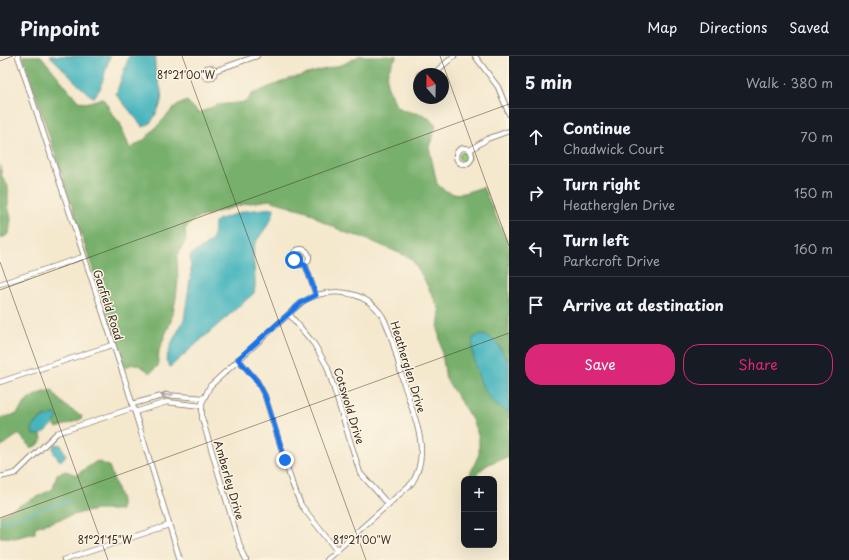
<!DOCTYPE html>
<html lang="en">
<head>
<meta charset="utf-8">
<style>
  :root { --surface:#171b24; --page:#20242c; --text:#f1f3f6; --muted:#9ea1a6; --line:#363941; --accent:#db2777 }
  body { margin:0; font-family:"Playpen Sans",sans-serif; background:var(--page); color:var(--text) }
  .controls { position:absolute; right:12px; bottom:12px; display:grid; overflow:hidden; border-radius:8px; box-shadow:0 4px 16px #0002 }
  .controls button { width:36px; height:36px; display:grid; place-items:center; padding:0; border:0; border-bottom:1px solid var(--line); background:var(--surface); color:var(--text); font:20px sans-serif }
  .compass { position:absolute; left:413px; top:12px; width:36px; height:36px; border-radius:50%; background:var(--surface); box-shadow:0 4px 16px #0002; rotate:340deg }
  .stop { position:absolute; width:12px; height:12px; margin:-9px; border:3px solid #1a73e8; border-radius:50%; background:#fff }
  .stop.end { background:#1a73e8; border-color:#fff; box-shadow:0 1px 4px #0008 }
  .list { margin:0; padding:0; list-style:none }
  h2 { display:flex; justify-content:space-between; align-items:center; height:52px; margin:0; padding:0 16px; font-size:17px }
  h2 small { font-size:13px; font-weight:400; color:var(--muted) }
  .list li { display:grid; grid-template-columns:26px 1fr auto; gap:12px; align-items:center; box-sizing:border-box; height:56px; padding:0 16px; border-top:1px solid var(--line) }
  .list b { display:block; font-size:15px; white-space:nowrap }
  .list p { margin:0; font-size:13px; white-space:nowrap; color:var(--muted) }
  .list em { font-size:13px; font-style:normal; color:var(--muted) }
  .actions { display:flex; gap:8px; padding:12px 16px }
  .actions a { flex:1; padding:9px 0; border:1px solid var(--accent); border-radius:16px; text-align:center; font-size:14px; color:var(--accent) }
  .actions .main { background:var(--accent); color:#fff }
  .icon { flex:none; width:22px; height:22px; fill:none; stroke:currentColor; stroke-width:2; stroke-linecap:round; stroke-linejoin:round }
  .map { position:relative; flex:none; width:509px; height:504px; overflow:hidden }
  header { display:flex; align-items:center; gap:24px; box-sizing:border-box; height:56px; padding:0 20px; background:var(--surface); border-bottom:1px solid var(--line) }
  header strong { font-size:19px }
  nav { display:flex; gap:22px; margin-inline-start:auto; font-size:14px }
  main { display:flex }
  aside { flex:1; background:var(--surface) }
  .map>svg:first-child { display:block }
</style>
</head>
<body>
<header>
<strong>Pinpoint</strong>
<nav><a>Map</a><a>Directions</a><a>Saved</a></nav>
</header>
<main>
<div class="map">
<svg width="509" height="504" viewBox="0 0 509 504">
  <rect width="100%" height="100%" fill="#fcf5e5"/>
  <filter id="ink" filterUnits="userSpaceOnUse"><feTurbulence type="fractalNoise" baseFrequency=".025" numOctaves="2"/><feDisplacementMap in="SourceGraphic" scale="8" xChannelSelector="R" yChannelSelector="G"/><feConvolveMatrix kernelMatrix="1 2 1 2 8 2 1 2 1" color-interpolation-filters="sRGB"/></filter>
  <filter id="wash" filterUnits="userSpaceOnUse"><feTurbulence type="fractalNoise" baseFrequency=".012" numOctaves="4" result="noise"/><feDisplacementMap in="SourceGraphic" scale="16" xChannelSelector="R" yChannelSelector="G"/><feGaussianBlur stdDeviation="0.9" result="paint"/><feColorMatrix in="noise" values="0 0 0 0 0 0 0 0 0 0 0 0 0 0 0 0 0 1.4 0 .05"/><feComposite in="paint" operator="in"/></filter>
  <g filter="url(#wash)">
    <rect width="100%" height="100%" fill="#f4e8cd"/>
    <g fill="#94cb7d" stroke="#687a4e">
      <circle cx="464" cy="101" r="5"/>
      <circle cx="301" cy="200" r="6"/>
    </g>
    <g fill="#77af6c" stroke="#596c45">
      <path d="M23 0H41L78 45 86 47 103 42 112 58 120 67 130 93 145 83 176 50 187 45 199 57 217 49 246 46 252 38 289 23 344 8 359 0H397C387 15 382 23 392 40 395 46 396 51 404 54 422 61 421 52 436 70L429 91 437 128 444 134 453 138 464 137 483 131 509 190V401C496 404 480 410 474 423H468L479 398V381L471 362 446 323 438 272 440 255 423 221 411 202 362 181 349 178 325 167 307 155 269 144 244 148 195 163 185 173 186 183 177 202 178 224 176 242 171 265 159 294 158 310 150 317C141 310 135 304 125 312Z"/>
      <path d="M0 108 2 121 8 130V149L11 163 9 178 0 183Z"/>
      <path d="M52 334C59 346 70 354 82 360L81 363 57 372 53 367 58 362 55 358 41 362 35 368 36 379 41 378 42 384 38 389 31 392 19 378 0 391V362L17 358C28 341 33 339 52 334Z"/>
      <path d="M97 405 109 410 121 444V454H96L80 457 35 471V477L15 482 0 481V459L53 433 57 418 66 415 76 419Z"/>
    </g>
    <g fill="#46b5bd" stroke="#40706e">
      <path d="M50 0H110L100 33 94 41C87 40 58 7 50 0Z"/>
      <path d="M129 0H156C151 18 165 32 161 46 160 50 158 54 156 58 153 64 150 69 143 71L116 38Z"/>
      <path d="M274 152C274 165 261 176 255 188 250 201 258 222 254 237L170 311 166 304 172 286 184 264 191 217 190 200C196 194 205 191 211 185 216 180 211 171 217 164L245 155Z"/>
      <path d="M479 279 488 280 498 288 509 308V356C484 350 470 305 473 282Z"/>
      <path d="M55 358 58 362C52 369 44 382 33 378L32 373C37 364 44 361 55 358Z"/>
      <path d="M55 388 61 389 66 399 62 404H59L54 397 53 392Z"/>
    </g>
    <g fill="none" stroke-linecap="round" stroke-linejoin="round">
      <path stroke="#46b5bd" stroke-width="1.5" d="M0 467 70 444"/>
    </g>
  </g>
  <g filter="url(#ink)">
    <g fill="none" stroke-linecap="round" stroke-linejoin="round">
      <defs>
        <g id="minor">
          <path d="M18 0 126 327 180 504"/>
          <path d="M475 0 498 31 509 58"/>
          <circle cx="209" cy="17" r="5.5"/>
          <path d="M214 15 257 0"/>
          <path d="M420 18 425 15 432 18"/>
          <path d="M433 18 454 0"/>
          <path d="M419 19V27"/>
          <circle cx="464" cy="100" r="8"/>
          <path d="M470 94 487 83 509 75"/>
          <circle cx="301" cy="201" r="8"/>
          <path d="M305 208 316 239"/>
          <path d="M0 228 83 201"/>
          <path d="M289 258 314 288 327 310 360 417 389 449"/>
          <path d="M238 303 257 325 265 340 292 427 301 449 337 495"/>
          <path d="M0 326 112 289"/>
          <path d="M132 348 166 339 203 342"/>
          <path d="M135 356 167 346 202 350"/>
          <path d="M0 421 16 417 57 377 133 352"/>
          <path d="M64 504 169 469"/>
          <path d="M246 504 240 490 202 362V347L210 330 302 246C329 230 365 233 383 261 393 279 398 308 404 328 414 361 432 395 412 427L326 504"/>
        </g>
      </defs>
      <use href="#minor" stroke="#7c6c5b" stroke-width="6"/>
      <use href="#minor" stroke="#fff" stroke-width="4.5"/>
    </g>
    <defs><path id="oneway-shaft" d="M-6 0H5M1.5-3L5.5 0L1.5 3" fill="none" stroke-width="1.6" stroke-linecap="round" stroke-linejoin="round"/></defs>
    <use stroke="#a79f9a" href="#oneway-shaft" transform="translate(167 339) rotate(175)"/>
  </g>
  <g fill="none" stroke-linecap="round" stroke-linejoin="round" filter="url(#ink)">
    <path stroke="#1a73e8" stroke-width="5" d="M285 404 265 340 257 325 238 303 302 246 316 239 305 208 300 209 294 204"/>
  </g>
  <path fill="none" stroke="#3b2a1e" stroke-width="1" stroke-opacity="0.45" d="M182 0 366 504M440 0 509 190M0 5 13 0M0 206 108 504M0 234 509 48M0 462 509 277"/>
  <g text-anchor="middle" stroke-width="3" stroke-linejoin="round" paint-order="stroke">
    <g font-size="11" fill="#3b2a1e" stroke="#fcf5e5">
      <text transform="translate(108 249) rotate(72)" y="4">Garfield Road</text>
      <text transform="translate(408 311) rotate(73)" y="4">Heatherglen Drive</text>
      <text transform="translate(349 350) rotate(73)" y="4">Cotswold Drive</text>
      <text transform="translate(229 424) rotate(74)" y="4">Amberley Drive</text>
    </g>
  </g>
  <g font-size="10" text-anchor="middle" fill="#3b2a1e" stroke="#fcf5e5" stroke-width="3" stroke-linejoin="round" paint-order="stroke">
    <text x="186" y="23">81°21'00"W</text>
    <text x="105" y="488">81°21'15"W</text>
    <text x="362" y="488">81°21'00"W</text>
  </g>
</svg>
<div class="controls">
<button>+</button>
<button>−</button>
</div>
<svg class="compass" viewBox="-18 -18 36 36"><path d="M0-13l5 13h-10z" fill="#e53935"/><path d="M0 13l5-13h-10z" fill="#9ea1a6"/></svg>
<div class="stop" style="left:294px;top:204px"></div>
<div class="stop end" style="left:285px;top:404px"></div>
</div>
<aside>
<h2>5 min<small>Walk · 380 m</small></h2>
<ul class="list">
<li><svg class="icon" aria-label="ahead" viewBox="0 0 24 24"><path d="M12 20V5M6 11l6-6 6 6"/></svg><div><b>Continue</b><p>Chadwick Court</p></div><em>70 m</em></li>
<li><svg class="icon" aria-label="right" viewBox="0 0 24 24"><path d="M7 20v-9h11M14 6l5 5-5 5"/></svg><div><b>Turn right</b><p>Heatherglen Drive</p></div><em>150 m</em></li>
<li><svg class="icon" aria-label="left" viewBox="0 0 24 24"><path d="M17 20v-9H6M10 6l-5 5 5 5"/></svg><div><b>Turn left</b><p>Parkcroft Drive</p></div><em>160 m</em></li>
<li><svg class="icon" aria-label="arrive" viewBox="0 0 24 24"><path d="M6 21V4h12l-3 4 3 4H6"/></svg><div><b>Arrive at destination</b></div></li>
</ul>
<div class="actions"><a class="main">Save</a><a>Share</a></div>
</aside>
</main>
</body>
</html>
